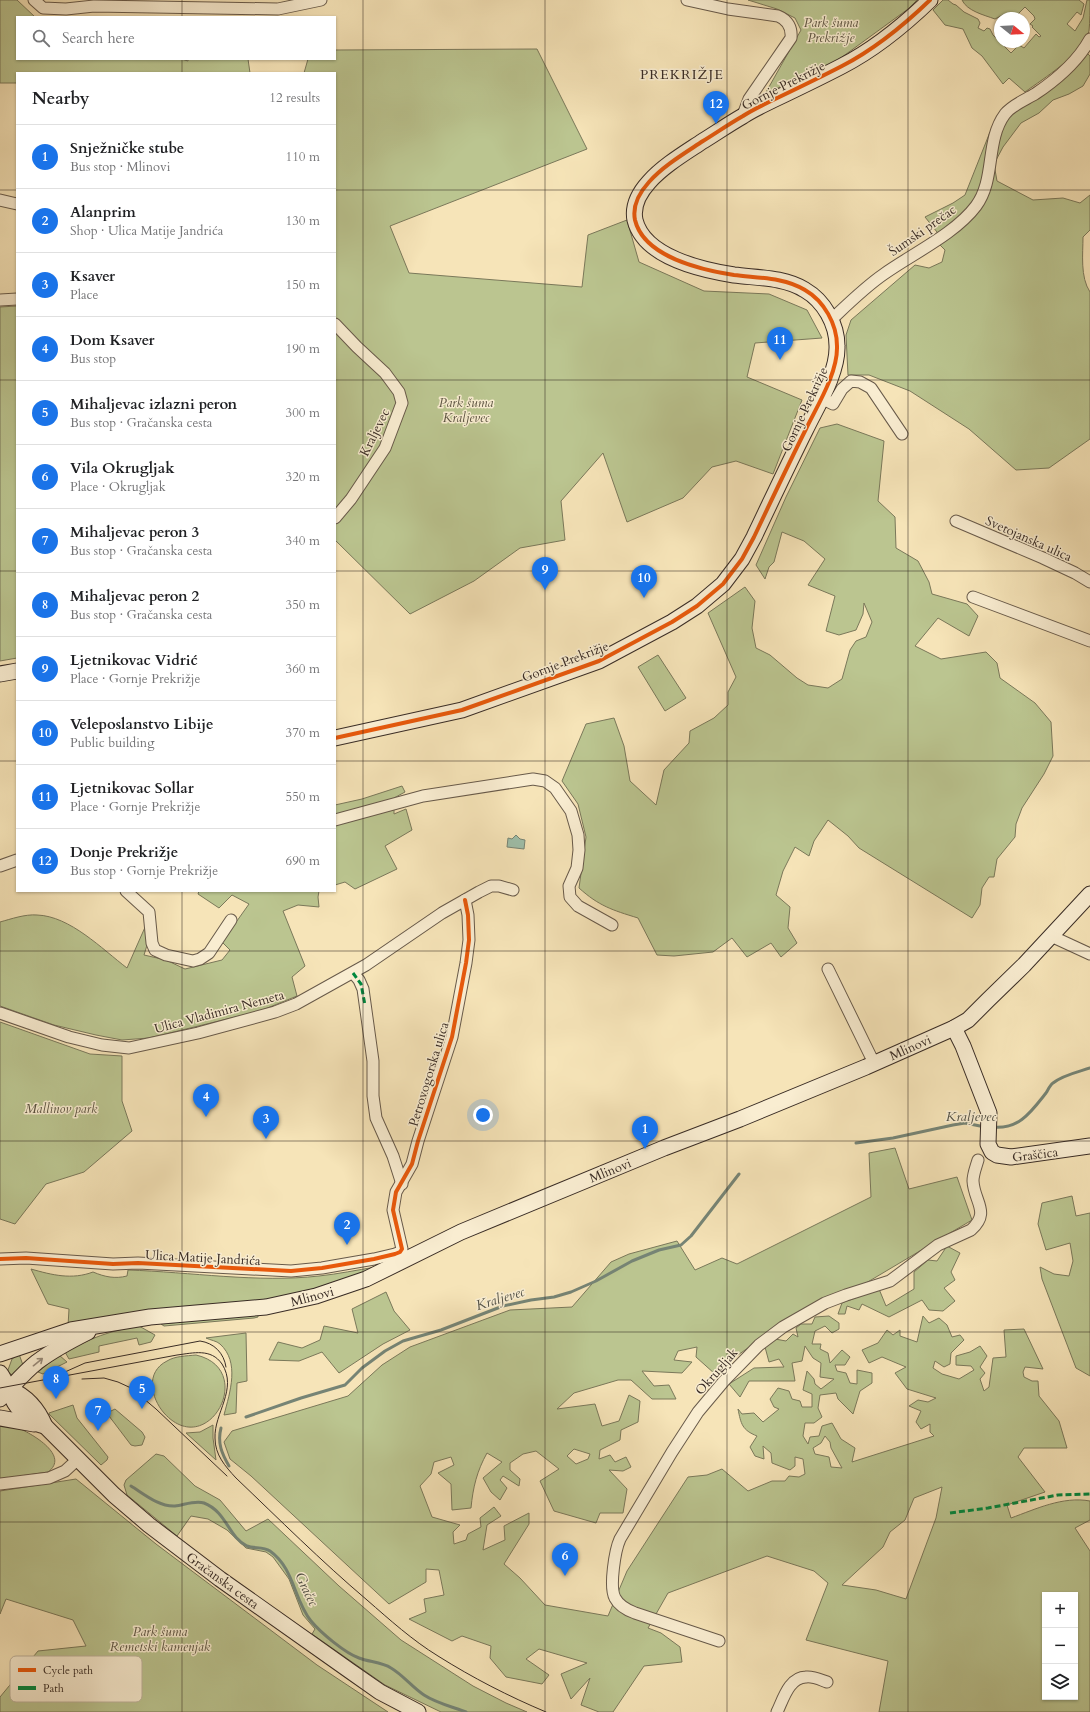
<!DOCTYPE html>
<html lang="en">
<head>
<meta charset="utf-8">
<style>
  :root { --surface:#fff; --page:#f2f2f2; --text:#202124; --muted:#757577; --line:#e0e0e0; --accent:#1a73e8 }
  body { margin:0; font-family:Cardo,serif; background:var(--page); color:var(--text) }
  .controls { position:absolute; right:12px; bottom:12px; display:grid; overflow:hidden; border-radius:0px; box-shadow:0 1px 3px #0004 }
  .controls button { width:36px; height:36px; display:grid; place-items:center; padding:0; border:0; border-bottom:1px solid var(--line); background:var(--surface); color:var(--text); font:20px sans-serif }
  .compass { position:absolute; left:994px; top:12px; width:36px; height:36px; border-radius:50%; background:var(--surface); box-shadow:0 1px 3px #0004; rotate:108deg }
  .you { position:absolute; left:483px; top:1115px; width:14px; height:14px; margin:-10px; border:3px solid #fff; border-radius:50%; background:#1a73e8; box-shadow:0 0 0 6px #1a73e833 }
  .badge { display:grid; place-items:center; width:26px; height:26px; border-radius:50%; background:var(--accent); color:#fff; font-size:13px; font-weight:700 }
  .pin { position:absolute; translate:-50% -33px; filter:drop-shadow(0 1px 2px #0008) }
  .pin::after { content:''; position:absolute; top:21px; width:14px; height:12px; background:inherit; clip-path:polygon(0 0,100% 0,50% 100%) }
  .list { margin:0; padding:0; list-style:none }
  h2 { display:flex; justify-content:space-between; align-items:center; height:52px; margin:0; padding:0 16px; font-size:17px }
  h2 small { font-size:13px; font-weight:400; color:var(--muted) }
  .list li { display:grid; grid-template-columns:26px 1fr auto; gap:12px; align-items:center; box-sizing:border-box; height:64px; padding:0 16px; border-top:1px solid var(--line) }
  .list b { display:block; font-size:15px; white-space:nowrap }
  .list p { margin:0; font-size:13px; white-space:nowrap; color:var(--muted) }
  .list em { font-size:13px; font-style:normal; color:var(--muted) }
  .icon { flex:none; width:22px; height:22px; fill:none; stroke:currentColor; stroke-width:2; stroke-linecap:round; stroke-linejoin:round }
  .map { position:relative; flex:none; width:1090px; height:1712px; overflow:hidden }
  .search { position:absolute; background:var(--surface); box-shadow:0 1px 3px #0004; left:16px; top:16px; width:320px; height:44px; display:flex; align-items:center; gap:10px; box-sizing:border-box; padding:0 14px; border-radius:0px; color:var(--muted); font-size:15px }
  .panel { position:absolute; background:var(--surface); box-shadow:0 1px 3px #0004; left:16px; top:72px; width:320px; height:820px; border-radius:0px }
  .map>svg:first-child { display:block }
</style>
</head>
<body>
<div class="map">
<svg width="1090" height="1712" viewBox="0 0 1090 1712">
  <rect width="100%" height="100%" fill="#f6e4b8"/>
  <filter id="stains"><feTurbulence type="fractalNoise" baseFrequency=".005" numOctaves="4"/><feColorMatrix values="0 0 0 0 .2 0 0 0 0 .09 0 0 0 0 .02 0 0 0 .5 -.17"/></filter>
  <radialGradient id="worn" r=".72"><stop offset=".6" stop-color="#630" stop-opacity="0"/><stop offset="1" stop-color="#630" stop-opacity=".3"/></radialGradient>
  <g fill="#bbc590" stroke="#7a785a" fill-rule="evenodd">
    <path d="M0 0H17L35 17H17V59H181L188 61V59H248L250 73H17V83H0Z"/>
    <path d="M748 0H917L908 9 838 60 765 94 801 30 795 18 777 9Z"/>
    <path d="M943 0H948L953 4 956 5 964 12 978 19 980 23 978 28 984 31 987 28 990 29 993 35 1011 53 1019 45 1024 48 1036 34 1039 37 1041 36 1032 27 1033 26 1030 24 1035 19 1034 16 1025 7 1016 16 1014 13 1012 15 1007 13 995 19C984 15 967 11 962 0H1079L1084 4 1081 15 1077 12 1067 24 1075 31 1083 18 1087 0H1090C1090 10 1090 21 1089 31 1082 55 1044 78 1025 92L1009 78 1003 84 982 56 972 48 963 29 945 25 933 10Z"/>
    <path d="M537 49 587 149 390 226 409 273 582 287 588 235 627 220 639 262 704 291 769 294 807 310 822 338 755 343 747 377 802 400 773 474 736 461 712 467 683 498 627 522 603 453 561 501 565 540 520 548 474 581 410 614 335 540V73H304L308 59H335V50Z"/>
    <path d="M1086 52 1090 56V74L1083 86 1069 94 1053 100 1039 113 1021 123 1003 147 994 164 997 181 1033 200 1063 198 1080 203 1090 195V230L1083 237C1083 254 1080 277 1090 292V439L1049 468 1016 470 969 429 910 391 869 375H848L846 335 851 320 915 265 929 268 942 262 945 250 938 243 937 232 925 217 953 203 965 195 990 132Z"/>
    <path d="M17 306V658L0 661V307Z"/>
    <path d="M837 424 884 441 878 501 895 517 896 548 918 561 929 582 932 594 967 604 978 616 969 636 938 618 915 646 941 659 986 652 997 663 1000 678 1035 703 1051 722 1053 756 1044 774 1022 808 1016 824 1015 837 997 859 994 877H989L982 888 980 905 972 918 859 848 848 836 828 820 814 841 809 856 795 847 783 871 776 895 790 907 788 928 797 943 781 957 771 943 747 957 732 938 713 952 674 956 657 955 638 918C612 910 599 906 579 888L586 837 578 804 562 781 586 724 614 718 624 746 630 781 656 805 664 770 689 743 690 731 714 718 728 705V692L736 677 708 613 745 587 755 601 752 628 756 648 770 655 797 678 808 685 828 688 842 679 850 650 856 641 866 637 872 622 864 603 863 614 856 630 839 635 826 631 835 596 808 585 825 559 804 541 782 532 774 562 769 567 765 579 756 565 786 497 820 428Z"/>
    <path d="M658 655 686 698 665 711 638 667Z"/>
    <path d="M402 786 405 792 394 798V814L406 809 412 830 385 846 397 869 355 889 345 882 335 885V805L362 799Z"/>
    <path d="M199 891H319L318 897 319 907 298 905 283 911 305 966 292 977 297 996 260 1011 149 1038 122 1040 96 1035 54 1025 0 1006V922C11 919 25 914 37 915 70 916 102 949 127 968L146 925 151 932 144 955 166 960 185 969 222 960 230 950 222 942 249 904 232 895 219 908 198 894Z"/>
    <path d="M0 1022 90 1054 122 1056V1101L132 1131 84 1172 46 1184 15 1224 0 1219Z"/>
    <path d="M895 1148 909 1189 957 1177 972 1220 866 1283 796 1314 728 1362 715 1374 696 1357 697 1347 678 1351 674 1360 692 1362 682 1373 642 1371 654 1386 669 1385 676 1399H652L631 1380H618L574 1393 557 1409 595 1404 602 1426 619 1421 629 1395 640 1401 638 1422 621 1430 620 1440 600 1450 599 1459 610 1455 615 1462 626 1457 631 1467 623 1471 609 1470 627 1489 623 1513H600L596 1523 554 1511 540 1481 559 1469 536 1451 523 1454 510 1463V1470L520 1479 519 1486 503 1476 500 1480 507 1488 500 1500 491 1492 483 1478 502 1462 487 1453C477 1471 473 1487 471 1508L452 1510 451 1484 438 1473 454 1465 451 1457 434 1462 431 1474 420 1486 432 1517 460 1525 453 1532 454 1544 466 1540 468 1534 481 1527 480 1518 494 1507 501 1516 487 1525 483 1550 505 1540 504 1526 529 1513V1524L504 1564 520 1578 545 1605 608 1616 627 1571 688 1477 707 1475 722 1469 748 1491 772 1481H785L789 1476 799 1477 805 1474 803 1459 795 1457V1466L790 1470 772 1463 771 1453 763 1446 764 1459 755 1456 750 1447 757 1436C742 1430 741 1424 738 1409L742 1414 754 1413 763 1422 779 1409 774 1407 770 1399 778 1388 789 1391 792 1399 800 1401 802 1407H812V1394L803 1390 807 1371 814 1379 815 1384 821 1389 834 1379 820 1377 821 1363 813 1358 805 1346 802 1361 792 1363 795 1381H749L740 1397 729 1384 754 1368 784 1367 779 1359 769 1362 765 1347 775 1339 786 1341 793 1334 798 1337 796 1328 801 1324H812L815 1317 829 1316 839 1323V1329L832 1333 825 1326 815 1331 812 1344H821L820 1349 828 1353 830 1363 842 1350 850 1357 845 1365H835L837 1371 846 1373 850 1383 857 1384V1370L872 1373V1383L860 1391 853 1414 838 1399 836 1393 820 1395 818 1408 822 1417 814 1423H805L803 1436 808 1444 810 1437 819 1436 822 1426 832 1423 841 1439 855 1448 852 1462 934 1436 930 1432V1424L921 1429 916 1422 921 1411 909 1406 918 1400 928 1402 936 1398 907 1389 895 1373 906 1367 882 1357 869 1363 862 1350 878 1343 887 1330 893 1335 900 1330V1336L917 1342 923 1316 929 1323 939 1318 947 1325 952 1337 960 1335 964 1340 951 1353 950 1364 944 1367 935 1361 933 1368 942 1374 959 1379 974 1370 971 1366 956 1365V1356L970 1352 980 1346 987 1356 980 1367 985 1373 980 1379 984 1391 989 1387 993 1358 1006 1357 1004 1330 1024 1329 1043 1369 1025 1367 1023 1372 1024 1377 1032 1381H1038L1039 1396 1059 1421 1067 1448H1024L1018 1457 1045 1492 1007 1505 1011 1518C1036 1509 1063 1496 1090 1501V1520L1075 1528 1090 1551V1712H879L888 1661 806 1640 828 1583 814 1571 767 1556 668 1593 648 1628 661 1633 680 1647 682 1662 644 1666 613 1712H599L581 1705 590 1678 571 1699 561 1674 587 1663 539 1649 526 1659 549 1675 542 1684 506 1677 490 1658 491 1646 462 1636 452 1641 409 1619 426 1612 424 1599 444 1595 439 1570 426 1569V1582L389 1604 251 1476 230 1459 224 1442 232 1431 348 1396 382 1365 410 1347 510 1310 572 1307 611 1262 629 1254 677 1241 695 1270 722 1258 737 1264 871 1197 869 1153ZM825 1436 830 1442 831 1448 842 1468 831 1467 829 1457 815 1454 813 1448 821 1443ZM574 1449 590 1454 588 1459 576 1464 567 1456ZM942 1487 936 1518 906 1599 876 1590 842 1585 883 1547 890 1532 905 1520 914 1498ZM1045 1595H1075V1697H1045Z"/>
    <path d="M1072 1196 1076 1216 1090 1213V1376L1076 1368 1042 1279 1040 1267 1054 1274 1069 1276 1073 1261 1070 1243 1046 1250 1038 1224 1042 1203Z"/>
    <path d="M947 1246 960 1253 951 1272 955 1280 944 1288 955 1301 943 1311 929 1310 922 1300 889 1317 862 1304 859 1310 847 1306 845 1314H838L842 1303 879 1289 886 1306 914 1289V1272L928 1260 937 1261Z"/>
    <path d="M376 1267 377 1269 284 1298 134 1313 106 1317 68 1326 69 1309 48 1304 31 1269C52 1275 72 1280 93 1272 105 1277 115 1279 127 1276L128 1270C190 1272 258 1283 319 1276 338 1274 357 1270 376 1267Z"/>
    <path d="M386 1292 394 1311 410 1330 383 1344 339 1373 322 1352 299 1361 269 1360 278 1342 302 1348 320 1340 324 1326 358 1333 352 1309Z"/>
    <path d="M258 1314V1317L254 1318 164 1326 161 1324Z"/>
    <path d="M139 1326 155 1335 151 1342 139 1345 137 1338 99 1346V1352L69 1359 65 1352C88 1339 112 1330 139 1326Z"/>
    <path d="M246 1333 247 1381 237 1383 236 1413 224 1415C230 1392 240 1362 220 1344 217 1341 210 1340 206 1338Z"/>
    <path d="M19 1354 24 1368 14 1376 9 1373 8 1370 12 1359Z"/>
    <path d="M59 1355 67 1362 43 1374 38 1372Z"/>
    <path d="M196 1355C258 1369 208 1462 164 1413 151 1398 145 1372 167 1361 175 1356 186 1356 196 1355Z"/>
    <path d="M73 1405 77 1418 108 1457 107 1460 101 1465 49 1414V1413Z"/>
    <path d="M115 1409 142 1432 145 1437 142 1445 135 1446 131 1445 109 1416V1412Z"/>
    <path d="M0 1425C6 1426 13 1426 18 1428 33 1434 70 1456 48 1472L0 1479Z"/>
    <path d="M213 1425V1438L216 1460 186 1433 200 1432Z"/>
    <path d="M156 1454 164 1456 195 1486 220 1500 246 1531 268 1519 339 1586 401 1640 473 1686 506 1703 527 1712H441L385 1685 312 1634 315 1629 303 1615 289 1579 273 1557 266 1552 246 1548 227 1530 208 1519 191 1516 177 1536 127 1495 124 1485 126 1480Z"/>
    <path d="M76 1479 156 1544 317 1665 388 1712H0V1697L38 1651 86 1646 73 1620 6 1599 0 1614V1491Z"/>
  </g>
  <path fill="#9ebfaa" stroke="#768475" d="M516 835 520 839 525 840 524 849 507 847 508 838 512 839Z"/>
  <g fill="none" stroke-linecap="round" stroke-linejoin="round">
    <g stroke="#768475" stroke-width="3">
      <path d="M992 1127C1019 1130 1031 1112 1046 1093 1048 1090 1050 1085 1053 1083 1063 1075 1078 1072 1090 1068"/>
      <path d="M856 1143 893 1138 953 1125 965 1123 985 1127"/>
      <path d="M246 1417 301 1398 345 1385 362 1368 385 1351 403 1341 441 1330 503 1306 531 1300 554 1297 571 1292 596 1281 632 1261 659 1250 681 1245 691 1236 739 1174"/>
      <path d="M221 1428C217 1443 222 1454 229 1466"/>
      <path d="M131 1486C144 1494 159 1507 175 1506 184 1505 195 1500 204 1503 227 1512 228 1537 247 1546 254 1549 263 1546 270 1551 294 1568 294 1600 311 1621 321 1633 345 1653 359 1658 369 1662 382 1662 391 1668 403 1675 412 1687 424 1695 436 1703 453 1707 466 1712"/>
    </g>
    <defs>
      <g id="street">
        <path d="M34 0 43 8 66 9 94 6 278 9 321 0"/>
        <path d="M687 0 728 9 778 16C788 20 792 28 791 38L749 99 743 115"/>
        <path d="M0 200 17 204"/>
        <path d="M0 300 17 299"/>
        <path d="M831 320C848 304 865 287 884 274 912 254 955 234 976 206 996 179 985 141 1005 114 1012 105 1025 100 1035 94 1056 80 1078 61 1090 39"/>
        <path d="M335 324 357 347 385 373 399 392 402 403 385 448 351 499 335 518"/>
        <path d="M821 398 833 404 842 389 851 381 860 382 871 388 902 434"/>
        <path d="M956 521 1043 558 1075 573 1090 582"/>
        <path d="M973 597 1090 641"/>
        <path d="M335 820 423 796 533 779 545 781 555 788 571 811 578 835 579 850 577 868 569 886 570 897 578 906 612 925"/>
        <path d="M0 866 17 860"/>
        <path d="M126 891 149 912 152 943 155 950 166 955 193 961 200 959 209 953 231 920"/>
        <path d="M1051 936 1090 954"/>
        <path d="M828 969 874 1063"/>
        <path d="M353 973 359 980 363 989 373 1061V1096L376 1118 393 1156 402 1184"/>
        <path d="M0 1013 69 1037 102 1045 129 1048 198 1033 275 1012 296 1004 366 965 442 913 479 892 491 886H499L513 890"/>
        <path d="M0 1259 26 1258 113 1264 138 1263 291 1271 322 1268 374 1259 395 1254 400 1252 402 1249 393 1210 396 1192 412 1164 418 1141 452 1037 466 963 469 940 468 915 465 900"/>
        <path d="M0 1484 49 1478 65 1471 78 1459"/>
        <path d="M719 1641 635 1613C627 1610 619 1606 615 1598 609 1587 615 1550 620 1539L672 1452 698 1412 724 1381 759 1345 783 1327 825 1303 846 1295 890 1281 938 1245 971 1230C991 1212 974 1202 973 1181 973 1174 976 1167 978 1160"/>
        <path d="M777 1712C783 1700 789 1677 806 1677 813 1676 821 1680 827 1682"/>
      </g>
      <g id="secondary">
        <path d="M0 674 17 671"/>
        <path d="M335 738 462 710 599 661 672 622 697 606 723 584 742 559 754 537C771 501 788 465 806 429 817 406 838 373 837 346 837 324 824 301 805 290 784 277 757 278 734 275 702 270 644 257 635 220 632 205 639 193 649 182 663 166 685 153 703 141 716 133 729 124 743 116 752 110 763 105 773 100 796 89 819 78 842 66 875 49 903 26 930 0"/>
        <path d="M954 1028 963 1046 989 1113 988 1144 992 1152 997 1155 1011 1157 1090 1146"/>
        <path d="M0 1354 71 1330 150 1317 266 1307 316 1296 366 1279 461 1232 664 1148 740 1119 866 1067 954 1028 968 1020 988 1000 1024 965 1090 894"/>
        <path d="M0 1373C6 1381 8 1389 12 1398 18 1411 32 1424 45 1426"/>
        <path d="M10 1389C26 1396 38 1409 45 1426L114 1495 149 1525 220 1579 350 1671 380 1692 418 1712"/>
        <path d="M0 1399C12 1387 23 1373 37 1362 53 1350 70 1341 88 1332"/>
        <path d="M0 1418 34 1424"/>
      </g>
    </defs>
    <use href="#street" stroke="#685a4a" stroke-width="13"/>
    <use href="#secondary" stroke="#392c25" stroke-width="17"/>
    <use href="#street" stroke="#f9edd1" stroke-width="11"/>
    <use href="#secondary" stroke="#f9edd1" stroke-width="15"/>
    <g stroke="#392c25" stroke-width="1">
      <path d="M56 1376 85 1363 200 1341C214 1343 224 1353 226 1367"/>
      <path d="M82 1379 104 1378 118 1382 131 1388 156 1409 227 1476"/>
      <path d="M0 1388 177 1355C193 1353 211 1348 222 1364 238 1389 214 1413 215 1438 215 1455 225 1466 236 1478 279 1519 321 1561 367 1600 390 1620 412 1640 438 1656 473 1678 508 1696 546 1712"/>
    </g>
    <g stroke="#00873e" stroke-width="3" stroke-dasharray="6 3" stroke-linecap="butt">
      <path d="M353 973 361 984 365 1005"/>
      <path d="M950 1513 988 1508 1058 1495 1090 1494"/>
    </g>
    <defs>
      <g id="cycleway">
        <path d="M335 738 462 710 599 661 672 622 697 606 723 584 742 559 754 537C771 501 788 465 806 429 817 406 838 373 837 346 837 324 824 301 805 290 784 277 757 278 734 275 702 270 644 257 635 220 632 205 639 193 649 182 663 166 685 153 703 141 716 133 729 124 743 116 752 110 763 105 773 100 796 89 819 78 842 66 875 49 903 26 930 0"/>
        <path d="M0 1259 26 1258 113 1264 138 1263 291 1271 322 1268 374 1259 395 1254 400 1252 402 1249 393 1210 396 1192 412 1164 418 1141 452 1037 466 963 469 940 468 915 465 900"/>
      </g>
    </defs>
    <use href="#cycleway" stroke="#f9edd1" stroke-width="6"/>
    <use href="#cycleway" stroke="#e8590c" stroke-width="4"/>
  </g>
  <defs><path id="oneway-shaft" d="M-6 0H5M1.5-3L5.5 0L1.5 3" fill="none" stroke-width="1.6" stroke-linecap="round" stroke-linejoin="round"/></defs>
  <use stroke="#998c7b" href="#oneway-shaft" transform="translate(38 1362) rotate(-39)"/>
  <path fill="none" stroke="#392c25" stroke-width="1" stroke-opacity="0.55" d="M182 0V17M363 0V1712M545 0V1712M727 0V1712M908 0V1712M182 59V73M0 190H17M335 190H1090M0 380H17M335 380H1090M0 571H17M335 571H1090M0 761H17M335 761H1090M182 891V1712M0 951H1090M0 1141H1090M0 1332H1090M0 1522H1090"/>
  <g text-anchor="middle" stroke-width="3" stroke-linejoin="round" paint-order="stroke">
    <g font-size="13" font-style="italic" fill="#5a5240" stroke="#f9edd1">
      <text x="831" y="27">Park šuma<tspan x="831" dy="15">Prekrižje</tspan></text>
      <text x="466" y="407">Park šuma<tspan x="466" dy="15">Kraljevec</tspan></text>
      <text x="61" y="1113">Mallinov park</text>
      <text x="160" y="1636">Park šuma<tspan x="160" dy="15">Remetski kamenjak</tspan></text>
    </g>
    <g font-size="13" fill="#392c25" stroke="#f9edd1">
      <text transform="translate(783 85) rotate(-27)" y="5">Gornje Prekrižje</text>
      <text transform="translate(922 230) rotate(-35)" y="5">Šumski prečac</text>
      <text transform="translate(804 409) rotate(-65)" y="5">Gornje Prekrižje</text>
      <text transform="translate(374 432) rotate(-64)" y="5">Kraljevec</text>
      <text transform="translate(1029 538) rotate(24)" y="5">Svetojanska ulica</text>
      <text transform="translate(565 661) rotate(-21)" y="5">Gornje Prekrižje</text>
      <text transform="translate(219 1011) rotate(-15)" y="5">Ulica Vladimira Nemeta</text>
      <text transform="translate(910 1047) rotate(-24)" y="5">Mlinovi</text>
      <text transform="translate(428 1074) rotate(-73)" y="5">Petrovogorska ulica</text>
      <text transform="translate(1035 1154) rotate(-7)" y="5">Graščica</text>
      <text transform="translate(610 1170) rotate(-22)" y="5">Mlinovi</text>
      <text transform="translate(203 1257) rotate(3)" y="5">Ulica Matije Jandrića</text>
      <text transform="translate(312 1296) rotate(-15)" y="5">Mlinovi</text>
      <text transform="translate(716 1371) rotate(-49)" y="5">Okrugljak</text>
      <text transform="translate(223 1580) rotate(36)" y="5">Gračanska cesta</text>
    </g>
    <g font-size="14" letter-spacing="1" fill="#392c25" stroke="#f9edd1">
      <text x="682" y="79">PREKRIŽJE</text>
    </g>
    <g font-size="14" font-style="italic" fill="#525146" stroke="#f9edd1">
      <text x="971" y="1121">Kraljevec</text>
      <text transform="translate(500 1298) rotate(-17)" y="5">Kraljevec</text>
      <text transform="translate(307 1589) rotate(64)" y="5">Gračec</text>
    </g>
  </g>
  <rect x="10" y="1656" width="132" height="46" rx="6" fill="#f9edd1" stroke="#bfb39d" stroke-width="1"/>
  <rect x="18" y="1668" width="18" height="4" fill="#e8590c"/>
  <rect x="18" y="1686" width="18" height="4" fill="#00873e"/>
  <g font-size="11" fill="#392c25">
    <text x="43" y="1674">Cycle path</text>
    <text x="43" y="1692">Path</text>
  </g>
  <rect width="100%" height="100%" filter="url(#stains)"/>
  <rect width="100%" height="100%" fill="url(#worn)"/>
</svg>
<div class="controls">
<button>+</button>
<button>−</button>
<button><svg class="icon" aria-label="layers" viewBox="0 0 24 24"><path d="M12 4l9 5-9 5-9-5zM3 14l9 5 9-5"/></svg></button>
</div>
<svg class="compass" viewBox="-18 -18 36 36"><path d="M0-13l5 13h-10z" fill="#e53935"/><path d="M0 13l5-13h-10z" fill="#757577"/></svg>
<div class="you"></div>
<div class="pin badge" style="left:645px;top:1149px">1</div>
<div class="pin badge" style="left:347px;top:1245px">2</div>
<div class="pin badge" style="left:266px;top:1139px">3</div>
<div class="pin badge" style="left:206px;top:1117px">4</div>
<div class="pin badge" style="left:142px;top:1409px">5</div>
<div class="pin badge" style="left:565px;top:1576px">6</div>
<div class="pin badge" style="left:98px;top:1431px">7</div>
<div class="pin badge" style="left:56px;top:1399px">8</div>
<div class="pin badge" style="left:545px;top:590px">9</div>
<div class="pin badge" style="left:644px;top:598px">10</div>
<div class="pin badge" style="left:780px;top:360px">11</div>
<div class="pin badge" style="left:716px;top:124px">12</div>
<div class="search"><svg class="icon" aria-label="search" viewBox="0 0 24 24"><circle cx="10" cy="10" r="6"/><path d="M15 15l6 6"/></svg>Search here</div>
<section class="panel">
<h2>Nearby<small>12 results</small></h2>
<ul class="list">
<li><span class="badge">1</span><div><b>Snježničke stube</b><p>Bus stop · Mlinovi</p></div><em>110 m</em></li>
<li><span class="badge">2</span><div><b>Alanprim</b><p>Shop · Ulica Matije Jandrića</p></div><em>130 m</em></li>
<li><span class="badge">3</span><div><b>Ksaver</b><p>Place</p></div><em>150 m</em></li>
<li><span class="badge">4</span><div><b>Dom Ksaver</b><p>Bus stop</p></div><em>190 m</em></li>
<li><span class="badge">5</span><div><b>Mihaljevac izlazni peron</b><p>Bus stop · Gračanska cesta</p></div><em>300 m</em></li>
<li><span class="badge">6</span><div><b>Vila Okrugljak</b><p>Place · Okrugljak</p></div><em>320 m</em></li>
<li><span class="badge">7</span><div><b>Mihaljevac peron 3</b><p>Bus stop · Gračanska cesta</p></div><em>340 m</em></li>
<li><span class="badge">8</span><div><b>Mihaljevac peron 2</b><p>Bus stop · Gračanska cesta</p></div><em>350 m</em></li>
<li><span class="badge">9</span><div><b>Ljetnikovac Vidrić</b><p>Place · Gornje Prekrižje</p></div><em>360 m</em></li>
<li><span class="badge">10</span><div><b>Veleposlanstvo Libije</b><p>Public building</p></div><em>370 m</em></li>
<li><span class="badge">11</span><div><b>Ljetnikovac Sollar</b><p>Place · Gornje Prekrižje</p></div><em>550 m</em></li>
<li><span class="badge">12</span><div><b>Donje Prekrižje</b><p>Bus stop · Gornje Prekrižje</p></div><em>690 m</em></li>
</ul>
</section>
</div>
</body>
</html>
